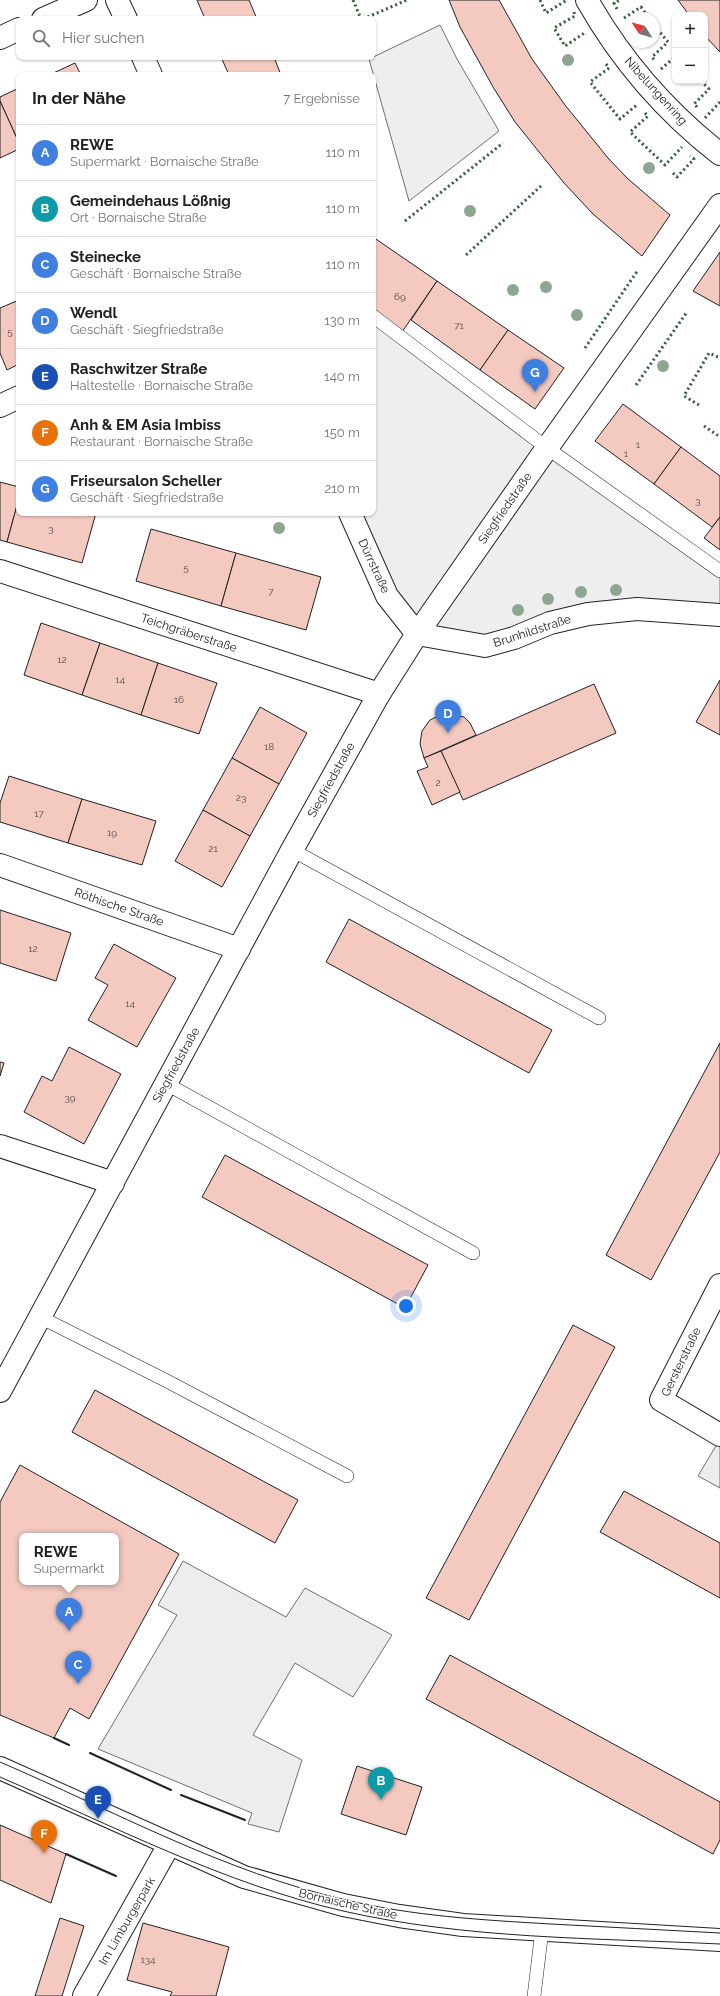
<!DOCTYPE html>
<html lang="de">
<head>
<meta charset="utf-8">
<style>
  :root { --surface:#fff; --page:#f2f2f2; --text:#202124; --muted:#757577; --line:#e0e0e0; --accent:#d93025 }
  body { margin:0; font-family:Raleway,sans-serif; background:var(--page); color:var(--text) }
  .controls { position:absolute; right:12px; top:12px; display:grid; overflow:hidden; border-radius:8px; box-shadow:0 1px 3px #0004 }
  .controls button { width:36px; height:36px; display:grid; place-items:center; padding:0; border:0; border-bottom:1px solid var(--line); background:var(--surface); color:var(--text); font:20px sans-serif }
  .compass { position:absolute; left:624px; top:12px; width:36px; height:36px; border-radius:50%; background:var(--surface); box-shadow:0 1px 3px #0004; rotate:306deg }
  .you { position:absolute; left:406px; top:1306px; width:14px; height:14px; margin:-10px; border:3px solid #fff; border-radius:50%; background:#1a73e8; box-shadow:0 0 0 6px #1a73e833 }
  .badge { display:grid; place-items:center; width:26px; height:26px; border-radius:50%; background:var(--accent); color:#fff; font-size:13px; font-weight:700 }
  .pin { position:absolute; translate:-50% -33px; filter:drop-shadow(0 1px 2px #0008) }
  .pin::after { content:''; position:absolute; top:21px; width:14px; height:12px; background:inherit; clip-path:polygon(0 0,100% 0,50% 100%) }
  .popup { position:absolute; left:19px; top:1533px; width:100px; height:52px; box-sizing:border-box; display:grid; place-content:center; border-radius:8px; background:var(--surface); filter:drop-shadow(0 1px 3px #0005); font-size:13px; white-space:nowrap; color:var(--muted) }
  .popup b { font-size:15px; color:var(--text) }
  .popup::after { content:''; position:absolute; left:50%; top:100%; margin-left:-8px; border:8px solid transparent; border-top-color:var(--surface) }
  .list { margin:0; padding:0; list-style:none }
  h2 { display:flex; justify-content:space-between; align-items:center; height:52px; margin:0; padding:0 16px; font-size:17px }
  h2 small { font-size:13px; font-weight:400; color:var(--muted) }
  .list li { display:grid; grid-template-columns:26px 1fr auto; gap:12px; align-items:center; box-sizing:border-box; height:56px; padding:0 16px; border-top:1px solid var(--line) }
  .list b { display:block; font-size:15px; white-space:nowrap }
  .list p { margin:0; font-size:13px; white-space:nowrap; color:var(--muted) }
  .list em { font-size:13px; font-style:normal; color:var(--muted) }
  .icon { flex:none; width:22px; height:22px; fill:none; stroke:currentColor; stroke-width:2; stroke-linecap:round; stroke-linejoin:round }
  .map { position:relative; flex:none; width:720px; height:1996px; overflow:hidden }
  .search { position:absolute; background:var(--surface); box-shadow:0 1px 3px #0004; left:16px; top:16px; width:360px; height:44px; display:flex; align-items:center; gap:10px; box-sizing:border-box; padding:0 14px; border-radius:8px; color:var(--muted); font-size:15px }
  .panel { position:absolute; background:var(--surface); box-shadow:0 1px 3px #0004; left:16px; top:72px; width:360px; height:444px; border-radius:8px }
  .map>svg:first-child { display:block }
</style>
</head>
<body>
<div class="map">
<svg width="720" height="1996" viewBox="0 0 720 1996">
  <rect width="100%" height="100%" fill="#fff"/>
  <g fill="#eee" stroke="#6f6f6f">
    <path d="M440 25 457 59 499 131 409 201 369 59Z"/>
    <path d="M373 316 720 571V615L637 609 514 638 417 634 350 513H373Z"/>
  </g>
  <g fill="#ededed" stroke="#6f6f6f">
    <path d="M720 1439V1488L698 1476Z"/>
    <path d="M183 1561 286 1617 305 1588 392 1635 353 1697 295 1663 253 1735 302 1760 279 1832 248 1824 252 1813 98 1749 177 1615 158 1605Z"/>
  </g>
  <g fill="#f3c9c0" stroke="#222" fill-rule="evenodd">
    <path d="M197 0H249L257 19H205Z"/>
    <path d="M449 0H499L532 59 565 105 608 158 627 178 670 215 642 256 593 214 564 183 515 122 493 87 460 27Z"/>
    <path d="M678 0H720V52L705 36V15H689Z"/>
    <path d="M221 57H274L281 75H229Z"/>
    <path d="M75 63 81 75H49Z"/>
    <path d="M19 88V143L0 101V97Z"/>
    <path d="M0 101 19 143V149L0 158Z"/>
    <path d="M373 237 437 281 402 332 373 311Z"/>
    <path d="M720 252V306L693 291Z"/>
    <path d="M437 281 508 330 480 370 411 320Z"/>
    <path d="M19 300V364L7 370 0 353V308Z"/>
    <path d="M508 330 564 368 535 409 480 370Z"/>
    <path d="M623 404 681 447 654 484 595 441Z"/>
    <path d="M681 447 720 476V517L712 527 654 484Z"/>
    <path d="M0 482 19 487V498L7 542 0 540Z"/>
    <path d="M19 498V513H96L82 563 7 542Z"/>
    <path d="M720 517V550L704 538Z"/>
    <path d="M151 529 236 553 221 606 136 581Z"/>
    <path d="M236 553 321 577 306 630 221 606Z"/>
    <path d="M41 623 100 643 82 695 24 675Z"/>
    <path d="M100 643 158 663 141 715 82 695Z"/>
    <path d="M158 663 217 683 199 734 141 715Z"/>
    <path d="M720 680V735L696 722Z"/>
    <path d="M594 684 616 733 463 800 441 751Z"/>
    <path d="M260 707 307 733 279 784 232 758Z"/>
    <path d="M444 713 464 717 470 723 476 735 424 758 420 744 422 731 430 720Z"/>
    <path d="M441 751 460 792 432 805 417 771 428 767 424 758Z"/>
    <path d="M232 758 279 784 250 836 203 810Z"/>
    <path d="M9 776 82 799 68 843 0 822V803Z"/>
    <path d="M82 799 156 821 142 865 68 843Z"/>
    <path d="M203 810 250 836 222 887 175 861Z"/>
    <path d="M0 910 71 933 56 981 0 963Z"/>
    <path d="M349 919 552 1030 529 1073 326 962Z"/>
    <path d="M114 944 176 978 137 1047 88 1020 108 985 95 978Z"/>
    <path d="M720 1043V1152L651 1280 606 1255Z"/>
    <path d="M69 1047 121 1074 84 1144 24 1112 42 1076 52 1081Z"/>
    <path d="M0 1062 4 1063 0 1076Z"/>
    <path d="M225 1155 428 1265 405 1308 202 1197Z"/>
    <path d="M573 1325 615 1347 469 1620 426 1598Z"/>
    <path d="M95 1390 298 1500 275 1543 72 1432Z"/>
    <path d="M20 1465 179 1554 89 1719 70 1708 54 1738 0 1715V1502ZM22 1536H116V1582H22Z"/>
    <path d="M624 1491 720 1543V1598L600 1532Z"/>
    <path d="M450 1655 720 1802V1840L713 1854 426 1699Z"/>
    <path d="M357 1766 422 1787 406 1835 341 1814Z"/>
    <path d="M0 1825 66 1854 51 1903 0 1880Z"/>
    <path d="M60 1918 84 1926 62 1996H35Z"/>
    <path d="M143 1923 229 1947 216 1996H170L172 1992 127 1980Z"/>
  </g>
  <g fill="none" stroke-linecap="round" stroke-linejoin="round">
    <defs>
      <g id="service">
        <path d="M373 316 547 448 720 571"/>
        <path d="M292 850 599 1018"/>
        <path d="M165 1083 473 1253"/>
        <path d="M40 1317 165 1380 347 1476"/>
        <path d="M534 1996 542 1930"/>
      </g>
      <g id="minor">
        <path d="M587 0C621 60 666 112 720 154"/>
        <path d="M43 19 86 0"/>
        <path d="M0 38 19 29"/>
        <path d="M720 205 547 448 417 634 485 646 514 638 550 623 588 614 637 609 720 615"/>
        <path d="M0 406 19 397"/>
        <path d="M0 571 379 694"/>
        <path d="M0 865 239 949"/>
        <path d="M720 1285 661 1400 720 1435"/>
        <path d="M84 1996 169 1845"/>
      </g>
      <path id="tertiary" d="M0 1146 113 1183"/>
      <g id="secondary">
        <path d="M117 0 126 19"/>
        <path d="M143 57 151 75"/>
        <path d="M0 1391 292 850 379 694 417 634 387 596 350 513"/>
        <path d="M0 1768 244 1877 343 1905 399 1916 463 1925 720 1940"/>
      </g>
    </defs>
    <use href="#service" stroke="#222" stroke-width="14"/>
    <use href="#minor" stroke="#222" stroke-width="24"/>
    <use href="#tertiary" stroke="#222" stroke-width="24"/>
    <use href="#secondary" stroke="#222" stroke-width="24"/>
    <use href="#service" stroke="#fff" stroke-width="13"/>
    <use href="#minor" stroke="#fff" stroke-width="22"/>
    <use href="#tertiary" stroke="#fff" stroke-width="22"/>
    <use href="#secondary" stroke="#fff" stroke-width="22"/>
    <g stroke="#222" stroke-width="1">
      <path d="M0 1762C114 1811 224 1872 346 1900 413 1916 482 1920 551 1924 607 1927 664 1930 720 1933"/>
      <path d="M0 1777C111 1825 225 1884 343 1911 466 1939 594 1938 720 1944"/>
    </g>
    <g stroke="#2f5e38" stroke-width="3" stroke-dasharray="2 3" stroke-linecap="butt">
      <path d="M353 0 361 19"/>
      <path d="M540 0 546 13 567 0"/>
      <path d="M617 9 614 3 620 0"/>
      <path d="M574 12 575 16 554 28 565 46 586 32"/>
      <path d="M624 18 641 7 649 18"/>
      <path d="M363 19 407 0"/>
      <path d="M654 25 668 42 652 57 655 61"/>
      <path d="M606 64 609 68 590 82 620 119 638 104"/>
      <path d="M661 69 675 57"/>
      <path d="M697 107 694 104 709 89 701 81"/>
      <path d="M645 113 648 116 630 132 665 165 682 147"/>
      <path d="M705 118 720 102"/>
      <path d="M673 173 677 177 694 159 690 156"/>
      <path d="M405 221 503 143"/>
      <path d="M466 255 541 186"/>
      <path d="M585 348 638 270"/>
      <path d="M636 385 687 312"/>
      <path d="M699 405 684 396 709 353 720 358"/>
      <path d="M704 426 720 437"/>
    </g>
    <g stroke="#222" stroke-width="2">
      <path d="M54 1738 69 1745"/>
      <path d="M90 1753 171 1790"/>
      <path d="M181 1795 245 1820"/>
      <path d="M66 1854 116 1876"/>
    </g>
  </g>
  <g fill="#8da692">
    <circle cx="568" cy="60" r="6"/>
    <circle cx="649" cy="168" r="6"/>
    <circle cx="470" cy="211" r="6"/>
    <circle cx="546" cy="287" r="6"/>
    <circle cx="513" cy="290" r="6"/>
    <circle cx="577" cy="315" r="6"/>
    <circle cx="663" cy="366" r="6"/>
    <circle cx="279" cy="528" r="6"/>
    <circle cx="616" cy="590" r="6"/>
    <circle cx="581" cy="592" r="6"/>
    <circle cx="548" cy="599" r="6"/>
    <circle cx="518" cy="610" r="6"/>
  </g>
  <g text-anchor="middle" stroke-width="3" stroke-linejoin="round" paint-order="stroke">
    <g font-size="10" fill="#564c4a">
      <text x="400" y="300">69</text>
      <text x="459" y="329">71</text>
      <text x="10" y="335">5</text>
      <text x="638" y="448">1</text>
      <text x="626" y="457">1</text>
      <text x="698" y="504">3</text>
      <text x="51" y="532">3</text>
      <text x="186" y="571">5</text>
      <text x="271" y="595">7</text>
      <text x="62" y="663">12</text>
      <text x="120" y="683">14</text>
      <text x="179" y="703">16</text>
      <text x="269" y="750">18</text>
      <text x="438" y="786">2</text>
      <text x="241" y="801">23</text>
      <text x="39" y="817">17</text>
      <text x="112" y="836">19</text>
      <text x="213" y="852">21</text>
      <text x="33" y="952">12</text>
      <text x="130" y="1007">14</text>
      <text x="70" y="1101">39</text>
      <text x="148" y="1963">134</text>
    </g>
    <g font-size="12" fill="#222" stroke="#fff">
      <text transform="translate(656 91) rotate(48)" y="4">Nibelungenring</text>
      <text transform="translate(505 508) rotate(-55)" y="4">Siegfriedstraße</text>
      <text transform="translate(374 566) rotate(65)" y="4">Dürrstraße</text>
      <text transform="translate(532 631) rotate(-18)" y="4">Brunhildstraße</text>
      <text transform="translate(189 633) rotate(18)" y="4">Teichgräberstraße</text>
      <text transform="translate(331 780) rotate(-61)" y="4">Siegfriedstraße</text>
      <text transform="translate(119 907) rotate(19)" y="4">Röthische Straße</text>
      <text transform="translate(176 1065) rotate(-61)" y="4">Siegfriedstraße</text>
      <text transform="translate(681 1362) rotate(-64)" y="4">Gersterstraße</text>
      <text transform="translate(348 1904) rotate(13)" y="4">Bornaische Straße</text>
      <text transform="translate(127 1921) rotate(-60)" y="4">Im Limburgerpark</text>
    </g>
  </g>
</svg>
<div class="controls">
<button>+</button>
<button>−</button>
</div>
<svg class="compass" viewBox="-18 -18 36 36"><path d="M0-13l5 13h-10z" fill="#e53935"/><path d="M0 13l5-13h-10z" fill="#757577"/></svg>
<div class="you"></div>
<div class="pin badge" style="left:69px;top:1631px;background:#3f7fe0">A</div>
<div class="popup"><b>REWE</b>Supermarkt</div>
<div class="pin badge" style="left:381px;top:1800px;background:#0f9aa8">B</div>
<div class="pin badge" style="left:78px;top:1684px;background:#3f7fe0">C</div>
<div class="pin badge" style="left:448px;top:733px;background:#3f7fe0">D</div>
<div class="pin badge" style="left:98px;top:1819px;background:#1a4fb4">E</div>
<div class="pin badge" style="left:44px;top:1853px;background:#e8710a">F</div>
<div class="pin badge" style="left:535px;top:392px;background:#3f7fe0">G</div>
<div class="search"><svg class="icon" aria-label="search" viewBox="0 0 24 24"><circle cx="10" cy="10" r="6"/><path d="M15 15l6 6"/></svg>Hier suchen</div>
<section class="panel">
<h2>In der Nähe<small>7 Ergebnisse</small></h2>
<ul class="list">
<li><span class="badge" style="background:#3f7fe0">A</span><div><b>REWE</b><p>Supermarkt · Bornaische Straße</p></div><em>110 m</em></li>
<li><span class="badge" style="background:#0f9aa8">B</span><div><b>Gemeindehaus Lößnig</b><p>Ort · Bornaische Straße</p></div><em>110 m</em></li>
<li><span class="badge" style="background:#3f7fe0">C</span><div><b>Steinecke</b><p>Geschäft · Bornaische Straße</p></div><em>110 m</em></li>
<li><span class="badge" style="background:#3f7fe0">D</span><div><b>Wendl</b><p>Geschäft · Siegfriedstraße</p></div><em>130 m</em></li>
<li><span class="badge" style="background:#1a4fb4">E</span><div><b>Raschwitzer Straße</b><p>Haltestelle · Bornaische Straße</p></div><em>140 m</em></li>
<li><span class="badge" style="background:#e8710a">F</span><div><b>Anh &amp; EM Asia Imbiss</b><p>Restaurant · Bornaische Straße</p></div><em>150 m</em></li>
<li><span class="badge" style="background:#3f7fe0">G</span><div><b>Friseursalon Scheller</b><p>Geschäft · Siegfriedstraße</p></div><em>210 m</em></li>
</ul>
</section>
</div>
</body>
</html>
